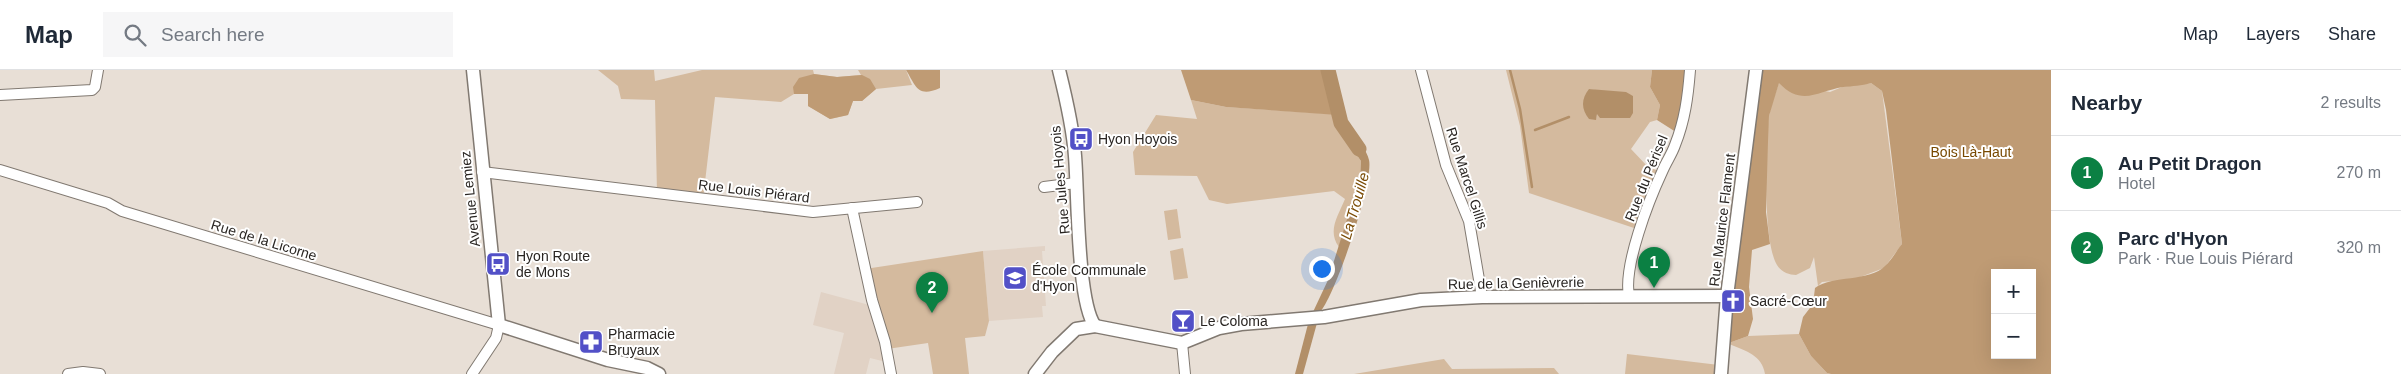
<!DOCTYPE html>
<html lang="en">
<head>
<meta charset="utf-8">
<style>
  :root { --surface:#fff; --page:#f6f6f7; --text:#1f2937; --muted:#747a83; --line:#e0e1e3; --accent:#0b8043 }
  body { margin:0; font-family:Helvetica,sans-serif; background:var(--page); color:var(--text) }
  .controls { position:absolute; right:15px; bottom:15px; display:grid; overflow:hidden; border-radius:0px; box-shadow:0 5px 20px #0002 }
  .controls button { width:45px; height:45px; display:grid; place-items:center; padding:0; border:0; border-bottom:1px solid var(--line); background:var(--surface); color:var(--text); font:25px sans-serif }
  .you { position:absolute; left:1321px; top:198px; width:18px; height:18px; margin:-12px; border:4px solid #fff; border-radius:50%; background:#1a73e8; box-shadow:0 0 0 8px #1a73e833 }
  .badge { display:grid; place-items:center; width:32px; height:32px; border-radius:50%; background:var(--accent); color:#fff; font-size:16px; font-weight:700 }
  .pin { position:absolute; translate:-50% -41px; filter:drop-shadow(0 1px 2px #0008) }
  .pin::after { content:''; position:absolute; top:26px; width:18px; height:15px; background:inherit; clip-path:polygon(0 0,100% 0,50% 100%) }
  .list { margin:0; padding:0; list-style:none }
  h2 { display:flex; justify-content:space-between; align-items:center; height:65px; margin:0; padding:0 20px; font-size:21px }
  h2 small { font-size:16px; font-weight:400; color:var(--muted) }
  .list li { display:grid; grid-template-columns:32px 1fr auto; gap:15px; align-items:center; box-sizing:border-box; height:75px; padding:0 20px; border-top:1px solid var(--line) }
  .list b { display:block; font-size:19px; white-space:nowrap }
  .list p { margin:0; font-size:16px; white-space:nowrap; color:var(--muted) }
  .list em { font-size:16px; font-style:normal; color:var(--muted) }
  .icon { flex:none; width:28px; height:28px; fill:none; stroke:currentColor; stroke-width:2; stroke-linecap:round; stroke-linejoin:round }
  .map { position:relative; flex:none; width:2051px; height:304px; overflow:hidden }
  header { display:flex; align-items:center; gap:30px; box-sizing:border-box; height:70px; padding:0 25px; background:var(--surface); border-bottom:1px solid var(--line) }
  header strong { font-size:24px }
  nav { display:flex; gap:28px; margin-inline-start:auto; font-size:18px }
  .search { width:350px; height:45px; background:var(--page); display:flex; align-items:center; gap:12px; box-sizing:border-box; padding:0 18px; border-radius:0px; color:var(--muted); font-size:19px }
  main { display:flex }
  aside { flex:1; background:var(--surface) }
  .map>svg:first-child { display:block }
</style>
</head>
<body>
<header>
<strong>Map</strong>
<div class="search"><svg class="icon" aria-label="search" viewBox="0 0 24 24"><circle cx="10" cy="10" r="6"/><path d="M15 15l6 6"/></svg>Search here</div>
<nav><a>Map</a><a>Layers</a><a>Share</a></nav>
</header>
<main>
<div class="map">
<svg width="2051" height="304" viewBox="0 0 2051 304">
  <rect width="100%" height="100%" fill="#e8dfd6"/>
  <g fill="#e1d2c5">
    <path d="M1045 176V181H1042L1046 236H1042L1043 247 989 251 983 181Z"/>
    <path d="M821 222 873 236 890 293 870 288 866 304H834L844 263 813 255Z"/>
  </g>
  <g fill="#d4ba9e" fill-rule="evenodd">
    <path d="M598 0H654L655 11 702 0H813L814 4 837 7 861 5 858 0H906L912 15 876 19 862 31H853L848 45 830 49 808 36V24H794L781 32 715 27 703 129 657 123 655 30 621 29 618 16Z"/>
    <path d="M1506 0H1652L1650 17 1660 35 1657 50 1650 52 1631 79 1648 97 1661 102 1640 160 1529 123 1520 56ZM1589 19 1633 26V43H1597L1596 49Z"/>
    <path d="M1779 12 1830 22 1842 17 1871 13 1882 21 1902 174 1884 198 1855 209 1822 212 1818 216 1814 187 1810 198 1796 205C1789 205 1781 202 1777 195 1763 173 1765 73 1769 46 1771 35 1776 23 1779 12Z"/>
    <path d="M1191 30 1226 37 1333 44 1342 64 1361 91 1360 108 1339 177C1327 161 1338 146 1345 129L1334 121 1227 134 1209 130 1197 106 1135 105 1133 82 1156 45 1197 49Z"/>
    <path d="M1177 139 1181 168 1168 170 1164 141Z"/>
    <path d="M1183 178 1188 208 1174 210 1170 181Z"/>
    <path d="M983 181 989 251 985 266 965 268 969 304H933L928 273 887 279 865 199Z"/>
    <path d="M1799 264 1811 286 1827 303 1831 304H1765C1762 285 1746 281 1729 274L1726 304H1625L1627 284 1719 295 1729 273 1748 266Z"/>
    <path d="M1444 289 1452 299 1554 298 1559 304H1354Z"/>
  </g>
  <g fill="#bf9b74" fill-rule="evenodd">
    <path d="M906 0H940V18C917 28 916 16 906 0Z"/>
    <path d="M1181 0H1328L1338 45 1226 37 1191 30Z"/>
    <path d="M1652 0H1690L1679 64 1657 50 1660 35 1650 17Z"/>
    <path d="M1756 0H2051V304H1831L1827 303 1811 286 1799 264 1803 247 1813 234 1815 218C1832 205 1870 212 1885 196 1892 190 1896 181 1902 174L1886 40 1882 21 1871 13C1861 16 1853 16 1843 17 1818 21 1802 37 1779 13L1769 46 1768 71 1766 142 1770 174 1752 180 1749 217 1753 249 1748 266 1729 273 1727 226ZM1995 203H2032V285H1995Z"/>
    <path d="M814 4 837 7 862 5 870 9 876 19 862 31H853L848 45 830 49 808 36V24H794L793 17 799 8Z"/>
  </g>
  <g fill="#b28f68">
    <path d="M1589 19 1626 22 1633 26V43L1630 48H1600L1597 44 1596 50 1589 49C1581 39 1581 29 1589 19Z"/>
    <path d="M1351 61C1357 70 1367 80 1369 90 1374 111 1335 226 1320 242H1313L1328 210 1360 108 1361 91 1342 64Z"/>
    <path d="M1317 253 1303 304H1295L1308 254Z"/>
  </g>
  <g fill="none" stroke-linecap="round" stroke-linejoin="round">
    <g stroke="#b28f68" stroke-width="2.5">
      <path d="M1510 0 1520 39 1532 117"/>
      <path d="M1535 60 1569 47"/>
    </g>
    <path stroke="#b28f68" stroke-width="15" d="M1328 0 1341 53 1359 79"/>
    <defs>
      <g id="minor">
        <path d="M1421 0 1446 95 1469 151 1482 227"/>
        <path d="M0 25 92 20 95 17 98 0"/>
        <path d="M0 100 108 133 122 141 499 255 496 268 472 304"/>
        <path d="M482 102 813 142 917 132"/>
        <path d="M1044 117 1076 113"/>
        <path d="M852 138 872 230 885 272 891 304"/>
        <path d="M1629 226C1623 196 1649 130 1662 102 1666 92 1672 84 1675 75 1685 50 1688 26 1690 0"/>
        <path d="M1182 273 1185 304"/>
        <path d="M68 304 83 302 100 304"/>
      </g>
      <g id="tertiary">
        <path d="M473 0 499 255 608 290 647 298 659 304"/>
        <path d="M1059 0C1066 28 1073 57 1075 86 1078 121 1077 232 1095 256"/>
        <path d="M1035 304 1052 282 1076 259 1095 256 1182 273 1219 258 1241 254 1324 247 1421 230 1482 227 1727 226"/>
        <path d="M1721 304 1727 226 1756 0"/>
      </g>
    </defs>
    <use href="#minor" stroke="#817971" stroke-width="12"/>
    <use href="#tertiary" stroke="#817971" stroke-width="15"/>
    <use href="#minor" stroke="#fff" stroke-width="10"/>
    <use href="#tertiary" stroke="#fff" stroke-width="12"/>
  </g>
  <defs>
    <symbol id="bus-square" viewBox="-11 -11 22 22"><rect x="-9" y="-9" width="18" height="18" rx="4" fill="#5250c7" stroke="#fff"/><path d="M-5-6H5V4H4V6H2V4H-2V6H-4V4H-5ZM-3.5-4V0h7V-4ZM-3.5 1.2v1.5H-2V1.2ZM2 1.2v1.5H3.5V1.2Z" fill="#fff"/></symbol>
    <symbol id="school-square" viewBox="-11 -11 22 22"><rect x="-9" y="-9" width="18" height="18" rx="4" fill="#5250c7" stroke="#fff"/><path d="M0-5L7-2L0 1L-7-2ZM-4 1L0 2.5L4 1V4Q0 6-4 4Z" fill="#fff"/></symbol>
    <symbol id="church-square" viewBox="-11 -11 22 22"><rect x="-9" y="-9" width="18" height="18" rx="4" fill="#5250c7" stroke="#fff"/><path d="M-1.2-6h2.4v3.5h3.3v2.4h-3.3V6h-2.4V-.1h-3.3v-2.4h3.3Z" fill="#fff"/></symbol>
    <symbol id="bar-square" viewBox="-11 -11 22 22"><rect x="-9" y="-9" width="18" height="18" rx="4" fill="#5250c7" stroke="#fff"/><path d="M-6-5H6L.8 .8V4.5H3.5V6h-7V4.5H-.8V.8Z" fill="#fff"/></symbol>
    <symbol id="pharmacy-square" viewBox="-11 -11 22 22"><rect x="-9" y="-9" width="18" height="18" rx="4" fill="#5250c7" stroke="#fff"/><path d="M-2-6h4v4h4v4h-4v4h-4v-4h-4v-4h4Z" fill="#fff"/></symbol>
  </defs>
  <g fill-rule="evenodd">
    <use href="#bus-square" x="1067" y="55" width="28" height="28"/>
    <use href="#bus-square" x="484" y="180" width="28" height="28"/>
    <use href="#school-square" x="1001" y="194" width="28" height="28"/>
    <use href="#church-square" x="1719" y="217" width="28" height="28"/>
    <use href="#bar-square" x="1169" y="237" width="28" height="28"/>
    <use href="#pharmacy-square" x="577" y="258" width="28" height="28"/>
  </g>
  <g text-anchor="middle" stroke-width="4" stroke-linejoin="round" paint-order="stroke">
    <g font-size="14" fill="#292522" stroke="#fff" text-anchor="start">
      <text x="1098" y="74">Hyon Hoyois</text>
      <text x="516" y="191">Hyon Route<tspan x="516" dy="16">de Mons</tspan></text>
      <text x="1032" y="205">École Communale<tspan x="1032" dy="16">d'Hyon</tspan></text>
      <text x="1750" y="236">Sacré-Cœur</text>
      <text x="1200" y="256">Le Coloma</text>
      <text x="608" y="269">Pharmacie<tspan x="608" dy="16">Bruyaux</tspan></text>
    </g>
    <g font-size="14" fill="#784901" stroke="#fff">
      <text x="1971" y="87">Bois Là-Haut</text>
    </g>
    <g font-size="14" fill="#292522" stroke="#fff">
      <text transform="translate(1467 108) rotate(72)" y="5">Rue Marcel Gillis</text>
      <text transform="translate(1646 108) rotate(-68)" y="5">Rue du Périsel</text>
      <text transform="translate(1060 110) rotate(-95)" y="5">Rue Jules Hoyois</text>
      <text transform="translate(754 121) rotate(7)" y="5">Rue Louis Piérard</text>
      <text transform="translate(470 129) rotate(-96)" y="5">Avenue Lemiez</text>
      <text transform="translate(1722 150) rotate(-83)" y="5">Rue Maurice Flament</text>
      <text transform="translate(264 170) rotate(17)" y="5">Rue de la Licorne</text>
      <text transform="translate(1516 213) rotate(-1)" y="5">Rue de la Genièvrerie</text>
    </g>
    <g font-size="15" font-style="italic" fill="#7a4b04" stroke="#fff">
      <text transform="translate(1355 136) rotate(-74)" y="5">La Trouille</text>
    </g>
  </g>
</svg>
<div class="controls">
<button>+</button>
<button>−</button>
</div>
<div class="you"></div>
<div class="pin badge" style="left:1654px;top:218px">1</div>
<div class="pin badge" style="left:932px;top:243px">2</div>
</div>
<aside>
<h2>Nearby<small>2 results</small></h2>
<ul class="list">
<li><span class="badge">1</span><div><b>Au Petit Dragon</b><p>Hotel</p></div><em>270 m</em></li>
<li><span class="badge">2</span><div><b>Parc d'Hyon</b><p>Park · Rue Louis Piérard</p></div><em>320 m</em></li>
</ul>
</aside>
</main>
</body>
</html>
